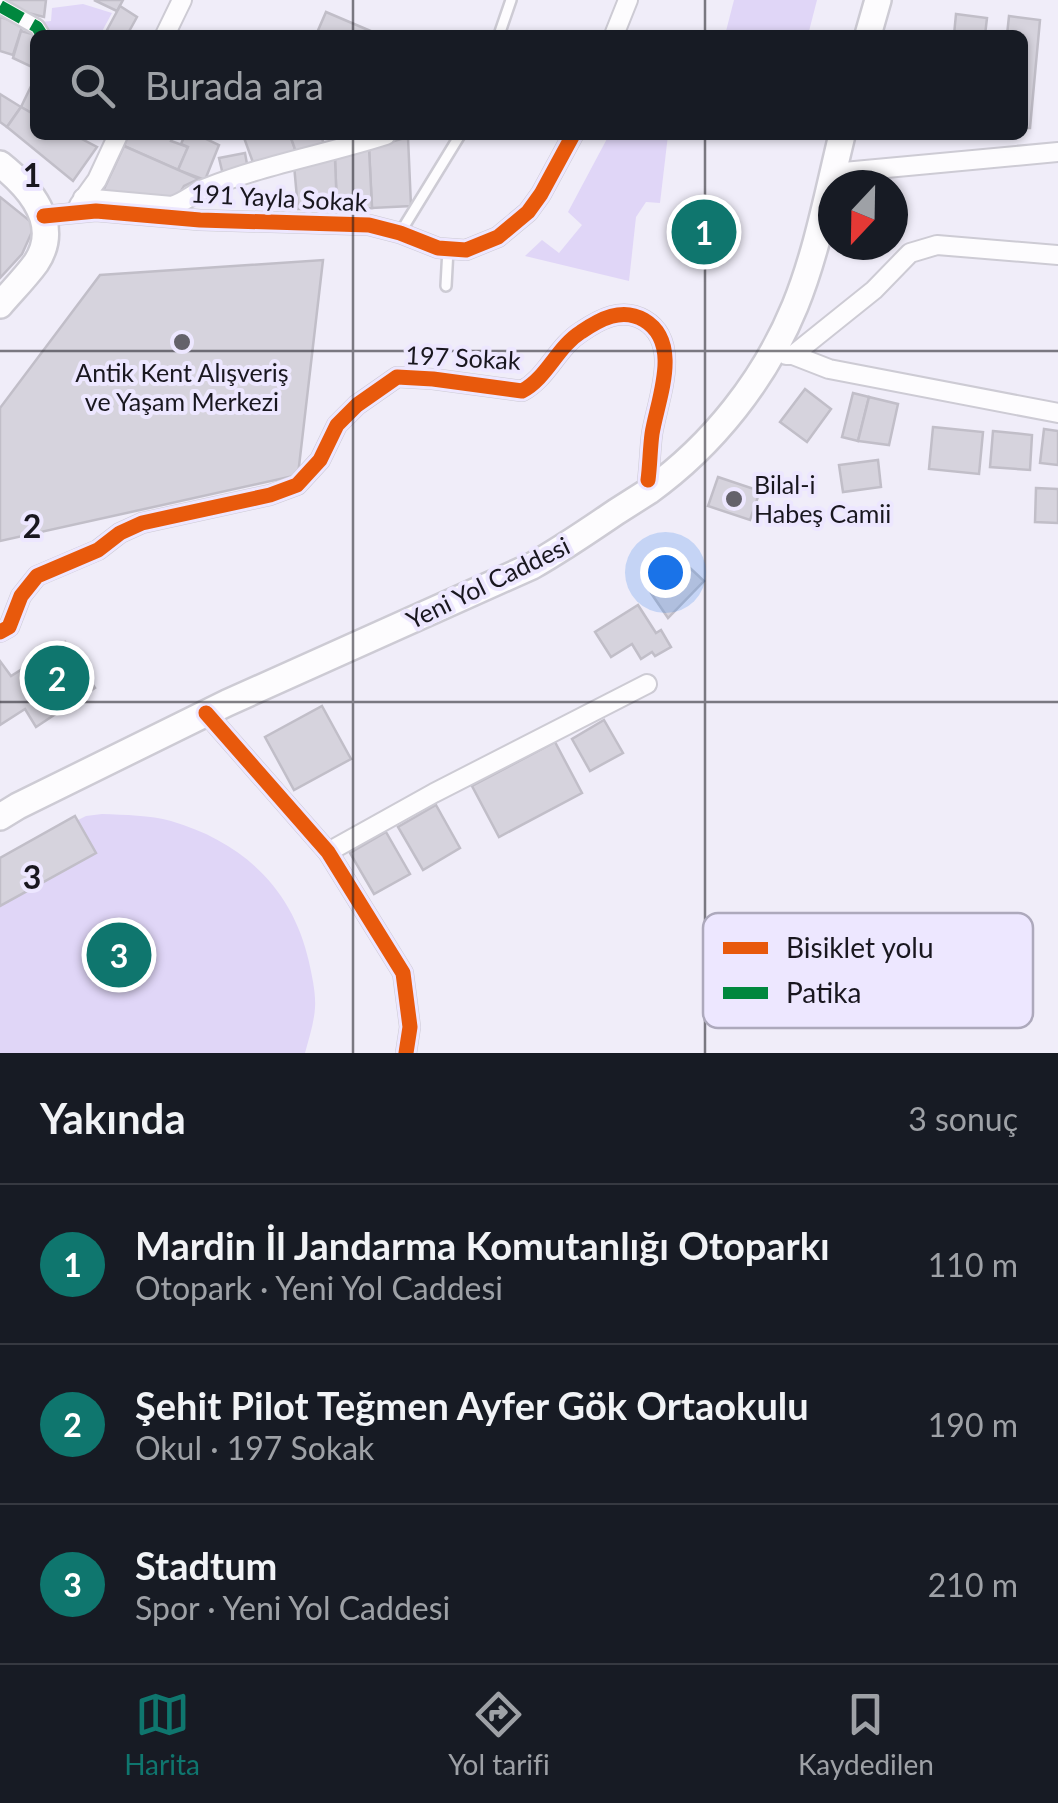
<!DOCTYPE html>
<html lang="tr">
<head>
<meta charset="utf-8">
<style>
  :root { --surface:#171b24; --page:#20242c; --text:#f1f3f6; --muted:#9ea1a6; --line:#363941; --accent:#0f766e }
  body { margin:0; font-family:Lato,sans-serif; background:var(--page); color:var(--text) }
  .compass { position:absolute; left:818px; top:170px; width:90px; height:90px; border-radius:50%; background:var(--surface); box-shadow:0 2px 8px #0004; rotate:202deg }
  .you { position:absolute; left:665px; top:572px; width:35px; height:35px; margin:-25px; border:8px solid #fff; border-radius:50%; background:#1a73e8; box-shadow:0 0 0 15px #1a73e833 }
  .badge { display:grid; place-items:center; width:65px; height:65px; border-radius:50%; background:var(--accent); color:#fff; font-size:32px; font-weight:700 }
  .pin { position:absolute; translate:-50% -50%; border:5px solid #fff; box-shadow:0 2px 10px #0006 }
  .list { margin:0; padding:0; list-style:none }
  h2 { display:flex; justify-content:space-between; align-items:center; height:130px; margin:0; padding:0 40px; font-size:42px }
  h2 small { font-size:32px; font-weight:400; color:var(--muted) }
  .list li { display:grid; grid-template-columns:65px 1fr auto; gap:30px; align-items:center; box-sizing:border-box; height:160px; padding:0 40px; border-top:2px solid var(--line) }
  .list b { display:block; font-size:38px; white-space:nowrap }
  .list p { margin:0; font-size:32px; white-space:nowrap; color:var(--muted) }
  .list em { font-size:32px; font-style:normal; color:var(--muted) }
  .icon { flex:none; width:55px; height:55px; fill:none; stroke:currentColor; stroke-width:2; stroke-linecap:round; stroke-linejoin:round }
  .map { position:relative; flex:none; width:1058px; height:1053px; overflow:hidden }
  .search { position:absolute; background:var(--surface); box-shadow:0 2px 8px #0004; left:30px; right:30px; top:30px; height:110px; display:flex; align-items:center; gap:25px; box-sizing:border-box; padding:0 35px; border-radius:15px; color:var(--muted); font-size:38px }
  .sheet { height:610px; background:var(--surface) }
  nav { display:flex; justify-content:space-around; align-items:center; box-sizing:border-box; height:140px; border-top:2px solid var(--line); background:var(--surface); font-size:28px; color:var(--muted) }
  nav a { display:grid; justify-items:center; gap:5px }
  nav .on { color:var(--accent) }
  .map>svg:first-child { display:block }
</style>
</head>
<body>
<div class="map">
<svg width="1058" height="1053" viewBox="0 0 1058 1053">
  <rect width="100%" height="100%" fill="#f0edf9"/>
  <g fill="#e0d6f7">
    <path d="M734 0H817L808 35H725Z"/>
    <path d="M83 4 112 13 100 35H49L41 22 51 21 52 8Z"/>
    <path d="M609 135H668L660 203 646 202 636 217 629 281 525 256 542 240 559 253 582 225 568 212Z"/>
    <path d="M102 814C125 815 150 815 171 821 243 842 293 889 309 962 312 976 316 993 315 1008 314 1023 309 1038 305 1053H0V858L75 816 78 820 86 816Z"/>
  </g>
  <g fill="#d6d3dd" stroke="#c1bec8" stroke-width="2.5">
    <path d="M2 0H46L44 17 28 13Z"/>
    <path d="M94 0H123L117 11Z"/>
    <path d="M120 6 137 17 127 35H115L107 30Z"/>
    <path d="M326 12 380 35H316Z"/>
    <path d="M956 14 987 18 985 35H954Z"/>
    <path d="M1009 16 1040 20 1030 128H1023V35H1007Z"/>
    <path d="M0 17 23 24 13 55 0 51Z"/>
    <path d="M21 31 36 35 35 64 32 67 13 58Z"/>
    <path d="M35 78V115L21 107Z"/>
    <path d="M0 94 21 107 7 127 0 122Z"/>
    <path d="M21 107 35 115V135H74L97 147 73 181 7 127Z"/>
    <path d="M128 135H174L171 141 188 147 178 170 124 146Z"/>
    <path d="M185 135H198L219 145 205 180 178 170 188 147 181 144Z"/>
    <path d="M243 135H290L296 152 255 168Z"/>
    <path d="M301 135H321L324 145 296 152 291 138Z"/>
    <path d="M408 137 411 206 372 208 369 148Z"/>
    <path d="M124 146 199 179 184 186 176 200 103 191Z"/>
    <path d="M369 148 372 208 337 209 335 159Z"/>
    <path d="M245 153 247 164 223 175 219 158Z"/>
    <path d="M335 159 337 209H298L294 165Z"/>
    <path d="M0 197 35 225 22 254 0 278Z"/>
    <path d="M323 260 298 475 0 541V408L100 275Z"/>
    <path d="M805 389 831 409 807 442 780 422Z"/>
    <path d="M853 393 869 397 858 441 842 437Z"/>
    <path d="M869 397 898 404 889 445 858 441Z"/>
    <path d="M933 427 983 432 979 474 929 469Z"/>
    <path d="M1044 429 1058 431V465L1040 463Z"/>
    <path d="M993 431 1032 435 1030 470 990 467Z"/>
    <path d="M878 460 881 487 843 492 839 465Z"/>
    <path d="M718 477 760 491 750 520 708 506Z"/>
    <path d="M1036 488 1058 489V523L1035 522Z"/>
    <path d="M675 554 704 581 668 618 651 593V586L652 578Z"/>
    <path d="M638 605 656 633 661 630 671 647 655 656 652 652 641 659 632 644 611 657 595 632Z"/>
    <path d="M65 642 95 688 36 727 25 709 0 725V661L11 676Z"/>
    <path d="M322 706 351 759 294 790 265 737Z"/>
    <path d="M604 720 623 753 590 771 572 739Z"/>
    <path d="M555 742 582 793 499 837 472 786Z"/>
    <path d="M436 805 460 848 423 870 398 827Z"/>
    <path d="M75 816 96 853 0 906V858Z"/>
    <path d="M386 832 410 874 374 894 350 853Z"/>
  </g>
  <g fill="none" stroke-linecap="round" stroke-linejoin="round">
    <defs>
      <g id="service">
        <path d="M499 35 511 0"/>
        <path d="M400 233 460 135"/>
        <path d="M446 286 448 249"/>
      </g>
      <path id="pedestrian" d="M0 6 37 27 42 35"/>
      <g id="minor">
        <path d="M165 35 182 0"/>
        <path d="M614 35 628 0"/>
        <path d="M833 173 1058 152"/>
        <path d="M83 198 172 206C185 202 194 193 206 188 263 165 327 154 386 135"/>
        <path d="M79 205 97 180 118 135"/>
        <path d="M44 216 96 211 200 220 369 225 400 233 438 248 466 250 498 237 528 212 541 194 573 135"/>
        <path d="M786 355H793L829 369 1058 413"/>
        <path d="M793 355 874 290 910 253 937 245 1058 255"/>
        <path d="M0 632 9 627 21 596 37 576 98 550 120 533 142 523 270 495 297 485 320 460 337 425 357 405 397 377 433 379 522 391C547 378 557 347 581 332 600 319 622 307 644 320 683 343 657 401 652 434 650 449 650 465 648 480"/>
        <path d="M206 713 328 852 403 973 410 1027 406 1053"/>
        <path d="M328 852 434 793 647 684"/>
      </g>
      <g id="secondary">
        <path d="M868 35 878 0"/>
        <path d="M0 164C29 187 62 224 36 263 25 278 12 291 0 305"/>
        <path d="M0 817 18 806 227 703 532 566C562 549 588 531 616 512 627 505 638 498 649 491 713 445 765 379 795 306 817 252 828 192 842 135"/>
      </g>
    </defs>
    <use href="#service" stroke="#cdcbd4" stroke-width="14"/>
    <use href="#pedestrian" stroke="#cdcbd4" stroke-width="19"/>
    <use href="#minor" stroke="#cdcbd4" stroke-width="22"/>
    <use href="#secondary" stroke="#cdcbd4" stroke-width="30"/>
    <use href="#service" stroke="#fdfcfe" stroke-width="9"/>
    <use href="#pedestrian" stroke="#fdfcfe" stroke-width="14"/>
    <use href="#minor" stroke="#fdfcfe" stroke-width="18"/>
    <use href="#secondary" stroke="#fdfcfe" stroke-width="25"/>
    <path stroke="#00873e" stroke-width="12" stroke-dasharray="25 12" stroke-linecap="butt" d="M0 6 37 27 42 35"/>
    <defs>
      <g id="cycleway">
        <path d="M44 216 96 211 200 220 369 225 400 233 438 248 466 250 498 237 528 212 541 194 573 135"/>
        <path d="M0 632 9 627 21 596 37 576 98 550 120 533 142 523 270 495 297 485 320 460 337 425 357 405 397 377 433 379 522 391C547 378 557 347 581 332 600 319 622 307 644 320 683 343 657 401 652 434 650 449 650 465 648 480"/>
        <path d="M206 713 328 852 403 973 410 1027 406 1053"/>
      </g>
    </defs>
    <use href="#cycleway" stroke="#ede7ff" stroke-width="21"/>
    <use href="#cycleway" stroke="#e8590c" stroke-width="15"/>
  </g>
  <path fill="none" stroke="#19171f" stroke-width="2.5" stroke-opacity="0.55" d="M353 0V35M705 0V35M353 135V1053M705 135V1053M0 351H1058M0 702H1058"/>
  <g fill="#64626b" stroke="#ede7ff" stroke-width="4">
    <circle cx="182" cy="342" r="10"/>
    <circle cx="734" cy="499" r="10"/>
  </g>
  <g text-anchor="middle" stroke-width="8" stroke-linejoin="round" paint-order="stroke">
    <g font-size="25" fill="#19171f" stroke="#ede7ff">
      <text transform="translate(279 198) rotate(3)" y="9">191 Yayla Sokak</text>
      <text transform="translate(463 358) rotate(3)" y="9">197 Sokak</text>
      <text transform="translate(488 583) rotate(-26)" y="9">Yeni Yol Caddesi</text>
    </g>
    <g font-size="25" fill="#19171f" stroke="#ede7ff">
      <text x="182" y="382">Antik Kent Alışveriş<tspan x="182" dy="29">ve Yaşam Merkezi</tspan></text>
      <text x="754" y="494" text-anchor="start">Bilal-i<tspan x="754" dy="29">Habeş Camii</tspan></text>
    </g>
  </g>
  <rect x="703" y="913" width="330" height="115" rx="15" fill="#ede7ff" stroke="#ada9bc" stroke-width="2.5"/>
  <rect x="723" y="942" width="45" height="12" fill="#e8590c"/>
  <rect x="723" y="987" width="45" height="12" fill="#00873e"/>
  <g font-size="28" fill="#19171f">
    <text x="786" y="958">Bisiklet yolu</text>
    <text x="786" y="1003">Patika</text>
  </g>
  <g font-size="32" text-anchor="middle" font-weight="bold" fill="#19171f" stroke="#ede7ff" stroke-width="8" stroke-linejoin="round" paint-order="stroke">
    <text x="32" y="187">1</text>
    <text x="32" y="538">2</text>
    <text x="32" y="889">3</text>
  </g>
</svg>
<svg class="compass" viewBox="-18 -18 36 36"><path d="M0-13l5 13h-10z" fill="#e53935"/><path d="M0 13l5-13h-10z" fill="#9ea1a6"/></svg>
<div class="you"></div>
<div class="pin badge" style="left:704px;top:232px">1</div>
<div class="pin badge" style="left:57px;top:678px">2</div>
<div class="pin badge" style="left:119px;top:955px">3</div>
<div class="search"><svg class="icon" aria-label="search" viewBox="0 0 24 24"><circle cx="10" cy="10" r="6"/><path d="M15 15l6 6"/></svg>Burada ara</div>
</div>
<section class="sheet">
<h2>Yakında<small>3 sonuç</small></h2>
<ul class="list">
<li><span class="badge">1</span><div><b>Mardin İl Jandarma Komutanlığı Otoparkı</b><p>Otopark · Yeni Yol Caddesi</p></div><em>110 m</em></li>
<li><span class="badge">2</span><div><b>Şehit Pilot Teğmen Ayfer Gök Ortaokulu</b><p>Okul · 197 Sokak</p></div><em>190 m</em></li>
<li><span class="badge">3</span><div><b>Stadtum</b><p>Spor · Yeni Yol Caddesi</p></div><em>210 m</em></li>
</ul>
</section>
<nav>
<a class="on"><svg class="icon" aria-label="map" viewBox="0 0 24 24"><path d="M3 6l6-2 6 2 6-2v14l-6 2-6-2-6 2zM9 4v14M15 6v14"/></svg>Harita</a>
<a><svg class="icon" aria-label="directions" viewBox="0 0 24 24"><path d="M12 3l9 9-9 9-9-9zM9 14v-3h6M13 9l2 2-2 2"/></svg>Yol tarifi</a>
<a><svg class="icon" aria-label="saved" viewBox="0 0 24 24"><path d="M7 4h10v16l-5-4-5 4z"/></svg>Kaydedilen</a>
</nav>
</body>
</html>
